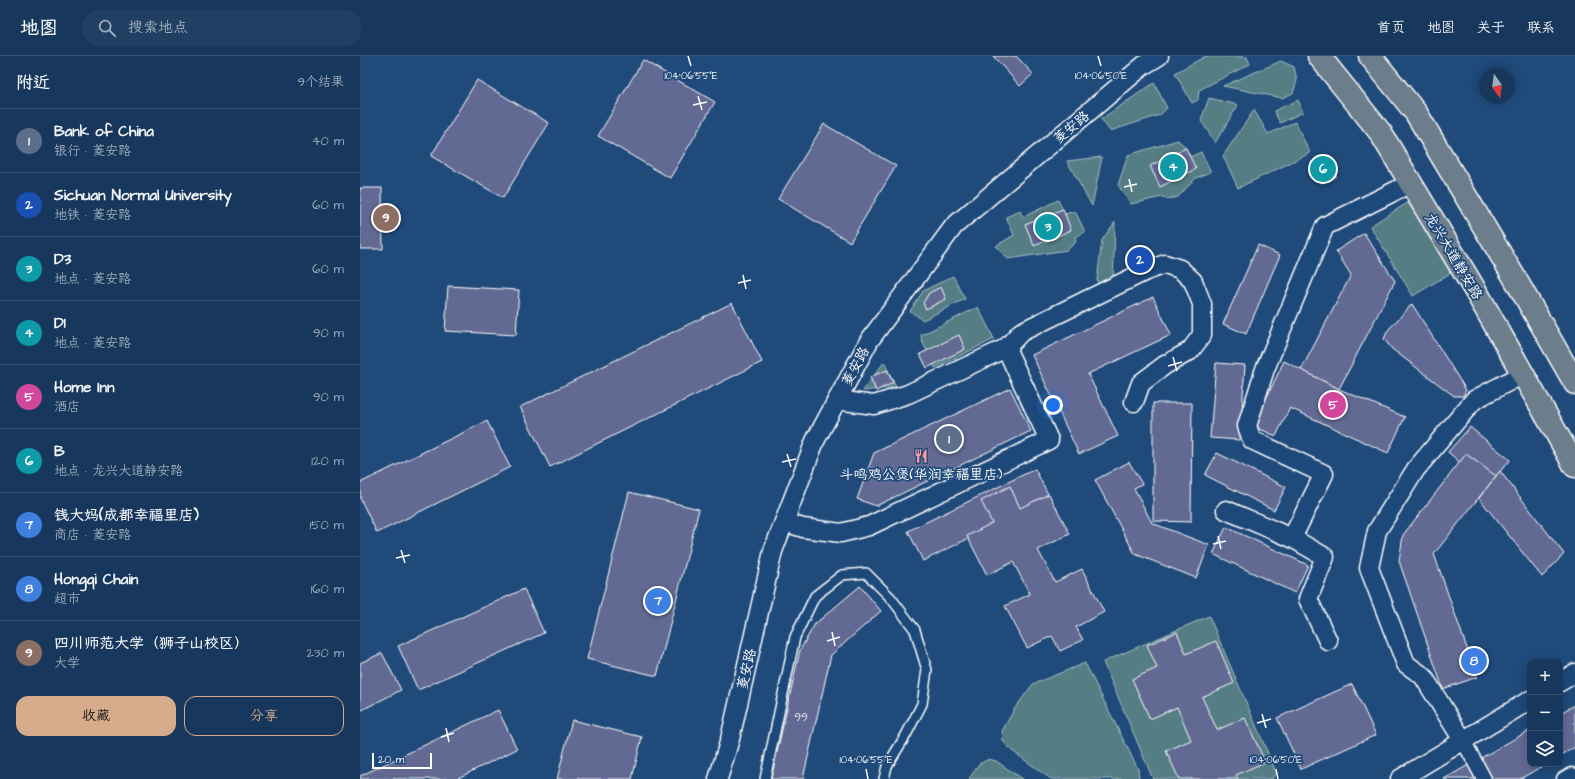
<!DOCTYPE html>
<html lang="zh">
<head>
<meta charset="utf-8">
<style>
  :root { --surface:#17385c; --page:#203f62; --text:#f1f3f6; --muted:#9eacbb; --line:#365272; --accent:#d6ab8b }
  body { margin:0; font-family:"Architects Daughter","LXGW WenKai TC",sans-serif; background:var(--page); color:var(--text) }
  .controls { position:absolute; right:12px; bottom:12px; display:grid; overflow:hidden; border-radius:8px; box-shadow:0 2px 10px #0003 }
  .controls button { width:36px; height:36px; display:grid; place-items:center; padding:0; border:0; border-bottom:1px solid var(--line); background:var(--surface); color:var(--text); font:20px sans-serif }
  .compass { position:absolute; left:1119px; top:12px; width:36px; height:36px; border-radius:50%; background:var(--surface); box-shadow:0 2px 10px #0003; rotate:166deg }
  .scale { position:absolute; left:12px; bottom:10px; width:60px; box-sizing:border-box; padding-left:4px; border:2px solid #fff; border-top:0; font-size:11px; line-height:14px; white-space:nowrap; color:#fff; -webkit-text-stroke:3px #1f4a7a; paint-order:stroke }
  .you { position:absolute; left:693px; top:349px; width:14px; height:14px; margin:-10px; border:3px solid #fff; border-radius:50%; background:#1a73e8; box-shadow:0 0 0 6px #1a73e833 }
  .badge { display:grid; place-items:center; width:26px; height:26px; border-radius:50%; background:var(--accent); color:#fff; font-size:13px; font-weight:700 }
  .pin { position:absolute; translate:-50% -50%; border:2px solid #fff; box-shadow:0 1px 4px #0006 }
  .list { margin:0; padding:0; list-style:none }
  h2 { display:flex; justify-content:space-between; align-items:center; height:52px; margin:0; padding:0 16px; font-size:17px }
  h2 small { font-size:13px; font-weight:400; color:var(--muted) }
  .list li { display:grid; grid-template-columns:26px 1fr auto; gap:12px; align-items:center; box-sizing:border-box; height:64px; padding:0 16px; border-top:1px solid var(--line) }
  .list b { display:block; font-size:15px; white-space:nowrap }
  .list p { margin:0; font-size:13px; white-space:nowrap; color:var(--muted) }
  .list em { font-size:13px; font-style:normal; color:var(--muted) }
  .actions { display:flex; gap:8px; padding:12px 16px }
  .actions a { flex:1; padding:9px 0; border:1px solid var(--accent); border-radius:12px; text-align:center; font-size:14px; color:var(--accent) }
  .actions .main { background:var(--accent); color:#111 }
  .icon { flex:none; width:22px; height:22px; fill:none; stroke:currentColor; stroke-width:2; stroke-linecap:round; stroke-linejoin:round }
  .map { position:relative; flex:none; width:1215px; height:723px; overflow:hidden }
  header { display:flex; align-items:center; gap:24px; box-sizing:border-box; height:56px; padding:0 20px; background:var(--surface); border-bottom:1px solid var(--line) }
  header strong { font-size:19px }
  nav { display:flex; gap:22px; margin-inline-start:auto; font-size:14px }
  .search { width:280px; height:36px; background:var(--page); display:flex; align-items:center; gap:10px; box-sizing:border-box; padding:0 14px; border-radius:22px; color:var(--muted); font-size:15px }
  main { display:flex }
  aside { flex:1; background:var(--surface) }
  .map>svg:first-child { display:block }
</style>
</head>
<body>
<header>
<strong>地图</strong>
<div class="search"><svg class="icon" aria-label="search" viewBox="0 0 24 24"><circle cx="10" cy="10" r="6"/><path d="M15 15l6 6"/></svg>搜索地点</div>
<nav><a>首页</a><a>地图</a><a>关于</a><a>联系</a></nav>
</header>
<main>
<aside>
<h2>附近<small>9个结果</small></h2>
<ul class="list">
<li><span class="badge" style="background:#5c6f8a">1</span><div><b>Bank of China</b><p>银行 · 菱安路</p></div><em>40 m</em></li>
<li><span class="badge" style="background:#1a4fb4">2</span><div><b>Sichuan Normal University</b><p>地铁 · 菱安路</p></div><em>60 m</em></li>
<li><span class="badge" style="background:#0f9aa8">3</span><div><b>D3</b><p>地点 · 菱安路</p></div><em>60 m</em></li>
<li><span class="badge" style="background:#0f9aa8">4</span><div><b>D1</b><p>地点 · 菱安路</p></div><em>90 m</em></li>
<li><span class="badge" style="background:#d1479c">5</span><div><b>Home Inn</b><p>酒店</p></div><em>90 m</em></li>
<li><span class="badge" style="background:#0f9aa8">6</span><div><b>B</b><p>地点 · 龙兴大道静安路</p></div><em>120 m</em></li>
<li><span class="badge" style="background:#3f7fe0">7</span><div><b>钱大妈(成都幸福里店)</b><p>商店 · 菱安路</p></div><em>150 m</em></li>
<li><span class="badge" style="background:#3f7fe0">8</span><div><b>Hongqi Chain</b><p>超市</p></div><em>160 m</em></li>
<li><span class="badge" style="background:#8d6e63">9</span><div><b>四川师范大学（狮子山校区）</b><p>大学</p></div><em>230 m</em></li>
</ul>
<div class="actions"><a class="main">收藏</a><a>分享</a></div>
</aside>
<div class="map">
<svg width="1215" height="723" viewBox="0 0 1215 723">
  <rect width="100%" height="100%" fill="#1f4a7a"/>
  <filter id="ink" filterUnits="userSpaceOnUse"><feTurbulence type="fractalNoise" baseFrequency=".025" numOctaves="2"/><feDisplacementMap in="SourceGraphic" scale="8" xChannelSelector="R" yChannelSelector="G"/><feConvolveMatrix kernelMatrix="1 2 1 2 8 2 1 2 1" color-interpolation-filters="sRGB"/></filter>
  <g filter="url(#ink)">
    <g fill="#547d84" stroke="#aabec2">
      <path d="M846 0 887 1 890 8 839 34 838 44 832 47 815 17Z"/>
      <path d="M921 5 934 11 937 24 933 37 922 42 863 30Z"/>
      <path d="M794 27 807 52 800 59 750 75 741 63Z"/>
      <path d="M849 42 878 49 855 87 841 64Z"/>
      <path d="M938 44 943 56 920 67 914 55Z"/>
      <path d="M894 54 908 78 935 66 950 97 878 132 863 100Z"/>
      <path d="M818 84 826 92 830 101 841 96 851 116 836 122 818 141 808 143 802 141 771 148 758 129 768 99Z"/>
      <path d="M742 101 732 150 707 105Z"/>
      <path d="M698 144 705 158 715 155 725 176 715 181 716 186 707 194 648 203 636 190 654 179 646 161 660 155 663 161Z"/>
      <path d="M1049 146 1092 216 1053 240 1010 170Z"/>
      <path d="M755 166 753 228 741 234 737 224 742 184Z"/>
      <path d="M593 220 605 243 563 264 550 255 563 235Z"/>
      <path d="M618 251 634 283 575 312 562 285 561 279Z"/>
      <path d="M524 306 536 331 503 335Z"/>
      <path d="M849 560 916 716 912 723H793L743 606Z"/>
      <path d="M725 607 778 713 779 723H691L651 694 643 685 642 675 655 652 673 628Z"/>
      <path d="M629 703 636 705 662 723H609L619 708Z"/>
    </g>
    <g fill="#626b93" stroke="#fff">
      <path d="M633 0H656L673 18 660 30Z"/>
      <path d="M283 4 355 46 310 122 238 80Z"/>
      <path d="M117 24 189 67 143 142 71 100Z"/>
      <path d="M464 68 536 110 490 186 418 143Z"/>
      <path d="M826 92 836 113 800 131 790 110Z"/>
      <path d="M965 100 976 120 962 127 951 107Z"/>
      <path d="M0 132H22L23 193H0Z"/>
      <path d="M703 153 711 174 674 190 665 168Z"/>
      <path d="M1004 177 1035 225 979 333 941 314 991 219 976 195Z"/>
      <path d="M898 189 920 199 886 278 863 268Z"/>
      <path d="M88 230 159 234 156 279 85 275Z"/>
      <path d="M581 231 586 243 566 253 563 247 569 237Z"/>
      <path d="M793 241 811 279 728 318 758 380 719 398 672 299Z"/>
      <path d="M372 247 402 306 190 411 160 351Z"/>
      <path d="M1052 248 1106 334 1103 340H1094L1032 293 1024 283 1028 274Z"/>
      <path d="M599 279 605 293 567 312 560 298Z"/>
      <path d="M924 305 979 333 1045 361 1028 397 930 352 916 380 893 370Z"/>
      <path d="M856 307 885 309 880 384 850 382Z"/>
      <path d="M527 314 533 327 516 335 510 321Z"/>
      <path d="M650 332 671 375 516 450 497 443 514 397Z"/>
      <path d="M793 347H832L831 466 793 465Z"/>
      <path d="M127 365 150 411 17 477 0 442V427Z"/>
      <path d="M1110 371 1150 404 1127 430 1088 396Z"/>
      <path d="M857 397 926 431 914 454 845 419Z"/>
      <path d="M1106 398 1136 420 1074 498 1117 621 1083 633 1039 505 1043 479Z"/>
      <path d="M769 406 782 428 774 432 792 467 849 489 836 522 775 498 735 424Z"/>
      <path d="M675 413 690 442 563 505 548 475Z"/>
      <path d="M1140 415 1204 498 1182 521 1119 442Z"/>
      <path d="M650 430 660 452 689 438 710 478 678 494 695 526 722 513 744 556 716 571 723 584 700 595 692 580 667 592 645 550 670 538 653 506 627 519 607 480 632 467 621 445Z"/>
      <path d="M269 436 339 453 297 620 227 603Z"/>
      <path d="M866 471 948 509 935 537 853 498Z"/>
      <path d="M500 530 521 555 471 599 443 723H411L440 594 455 568Z"/>
      <path d="M164 533 184 577 58 634 38 590Z"/>
      <path d="M817 576 826 598 856 585 874 627 842 641 857 674 885 662 905 706 876 719 878 723H819L806 695 831 684 817 651 790 663 772 623 797 612 787 589Z"/>
      <path d="M22 597 41 634 0 655V607Z"/>
      <path d="M992 628 1016 679 941 713 917 662Z"/>
      <path d="M1215 649V691L1200 700V657Z"/>
      <path d="M138 654 157 693 96 723H0V720Z"/>
      <path d="M212 664 282 681 272 723H197Z"/>
      <path d="M1170 674V708H1186L1160 723H1084Z"/>
    </g>
    <g fill="none" stroke-linecap="round" stroke-linejoin="round">
      <defs>
        <path id="service" d="M405 723 435 581 455 540 482 519 506 517 531 542 555 574 567 614 562 648 546 679 527 710 524 723"/>
        <g id="pedestrian">
          <path d="M1104 686 1124 723"/>
          <path d="M1204 723 1212 719"/>
        </g>
        <g id="minor">
          <path d="M646 292 661 276 786 215 805 208 820 213 833 225 842 248V279L830 295 805 309 781 327 774 346"/>
          <path d="M866 454 932 482 964 418 892 384 887 370 905 313 965 170 1051 127"/>
          <path d="M424 466 443 472 481 477 509 470 689 384 646 292 548 338 514 349 477 344"/>
          <path d="M932 482 965 501 948 543 968 585"/>
          <path d="M1200 626 1215 617"/>
          <path d="M1104 686 1063 620 1046 608 1009 512 1017 475 1056 413 1114 344 1163 318"/>
          <path d="M358 723 370 683 413 495 455 385 509 285 594 170 784 9 799 0"/>
          <path d="M1040 723 1170 644"/>
        </g>
        <g id="primary">
          <path d="M959 0 1020 76 1118 239 1215 410"/>
          <path d="M1010 0 1056 57 1153 219 1215 327"/>
        </g>
      </defs>
      <use href="#service" stroke="#fff" stroke-width="12"/>
      <use href="#pedestrian" stroke="#fff" stroke-width="17"/>
      <use href="#minor" stroke="#fff" stroke-width="21"/>
      <use href="#primary" stroke="#fff" stroke-width="25"/>
      <use href="#service" stroke="#1f4a7a" stroke-width="9"/>
      <use href="#pedestrian" stroke="#1f4a7a" stroke-width="14"/>
      <use href="#minor" stroke="#1f4a7a" stroke-width="18"/>
      <use href="#primary" stroke="#6c7d8b" stroke-width="22"/>
    </g>
  </g>
  <path fill="none" stroke="#fff" stroke-width="1.5" d="M328 0 331 10M738 0 741 10M338 40 342 54M333 49 347 46M769 123 772 136M764 131 777 128M383 219 386 233M378 227 391 224M813 301 817 315M808 310 822 306M427 398 431 411M422 406 436 403M858 480 861 493M853 488 866 485M41 494 45 507M36 502 50 499M472 576 475 590M467 585 480 581M902 658 906 672M897 667 911 663M86 672 89 686M81 681 94 677M506 713 508 723M916 713 918 723"/>
  <defs>
    <symbol id="restaurant-bare" viewBox="-9 -9 18 18"><path d="M-5-6h1v4h1v-4h1v4h1v-4h1v5L-1.5 .5V6h-2V.5L-5-1ZM5-6V6H3V1.5H1.5Q1.5-4 5-6Z" fill="#ff9aa2" stroke="#1f4a7a" stroke-width="2.5" paint-order="stroke"/></symbol>
  </defs>
  <g fill-rule="evenodd">
    <use href="#restaurant-bare" x="551" y="390" width="20" height="20"/>
  </g>
  <g text-anchor="middle" stroke-width="3.5" stroke-linejoin="round" paint-order="stroke">
    <g font-size="12" fill="#d8dae4">
      <text x="441" y="665">99</text>
    </g>
    <g font-size="14" fill="#fff" stroke="#1f4a7a">
      <text transform="translate(711 71) rotate(-40)" y="5">菱安路</text>
      <text transform="translate(1094 200) rotate(59)" y="5">龙兴大道静安路</text>
      <text transform="translate(495 310) rotate(-62)" y="5">菱安路</text>
      <text transform="translate(386 613) rotate(-77)" y="5">菱安路</text>
    </g>
    <g font-size="14" fill="#fff" stroke="#1f4a7a">
      <text x="561" y="423">斗鸣鸡公煲(华润幸福里店)</text>
    </g>
  </g>
  <g font-size="10" text-anchor="middle" fill="#fff" stroke="#1f4a7a" stroke-width="3.5" stroke-linejoin="round" paint-order="stroke">
    <text x="331" y="23">104°06'55"E</text>
    <text x="741" y="23">104°06'50"E</text>
    <text x="506" y="707">104°06'55"E</text>
    <text x="916" y="707">104°06'50"E</text>
  </g>
</svg>
<div class="controls">
<button>+</button>
<button>−</button>
<button><svg class="icon" aria-label="layers" viewBox="0 0 24 24"><path d="M12 4l9 5-9 5-9-5zM3 14l9 5 9-5"/></svg></button>
</div>
<svg class="compass" viewBox="-18 -18 36 36"><path d="M0-13l5 13h-10z" fill="#e53935"/><path d="M0 13l5-13h-10z" fill="#9eacbb"/></svg>
<div class="scale">20 m</div>
<div class="you"></div>
<div class="pin badge" style="left:589px;top:383px;background:#5c6f8a">1</div>
<div class="pin badge" style="left:780px;top:204px;background:#1a4fb4">2</div>
<div class="pin badge" style="left:688px;top:171px;background:#0f9aa8">3</div>
<div class="pin badge" style="left:813px;top:111px;background:#0f9aa8">4</div>
<div class="pin badge" style="left:973px;top:349px;background:#d1479c">5</div>
<div class="pin badge" style="left:963px;top:113px;background:#0f9aa8">6</div>
<div class="pin badge" style="left:298px;top:545px;background:#3f7fe0">7</div>
<div class="pin badge" style="left:1114px;top:605px;background:#3f7fe0">8</div>
<div class="pin badge" style="left:26px;top:162px;background:#8d6e63">9</div>
</div>
</main>
</body>
</html>
